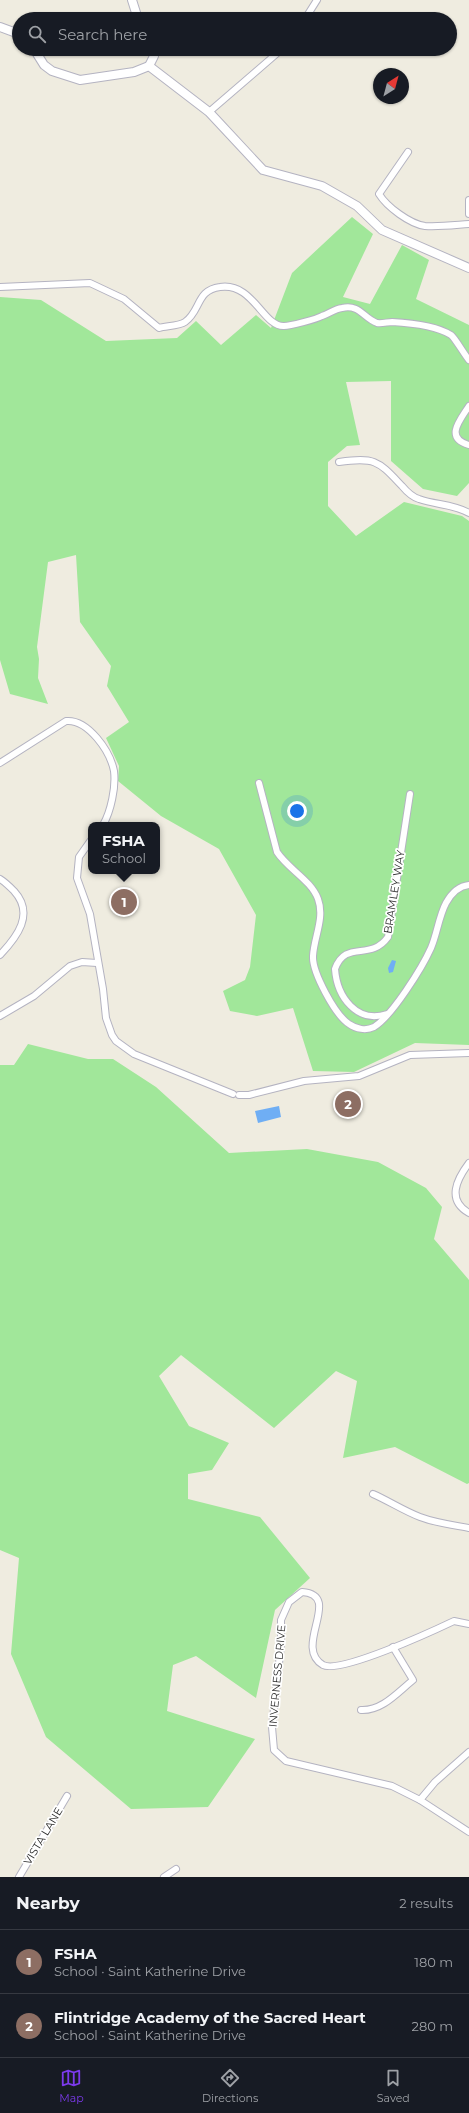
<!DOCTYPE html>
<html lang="en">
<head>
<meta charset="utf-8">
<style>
  :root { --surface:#171b24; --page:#20242c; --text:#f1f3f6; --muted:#9ea1a6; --line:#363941; --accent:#7c3aed }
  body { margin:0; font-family:Montserrat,sans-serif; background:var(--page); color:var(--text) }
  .compass { position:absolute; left:373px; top:68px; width:36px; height:36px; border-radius:50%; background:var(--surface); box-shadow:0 1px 3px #0004; rotate:36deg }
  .you { position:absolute; left:297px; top:811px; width:14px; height:14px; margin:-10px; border:3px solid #fff; border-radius:50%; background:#1a73e8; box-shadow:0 0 0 6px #1a73e833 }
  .badge { display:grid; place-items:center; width:26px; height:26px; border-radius:50%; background:var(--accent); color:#fff; font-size:13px; font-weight:700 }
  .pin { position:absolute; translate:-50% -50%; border:2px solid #fff; box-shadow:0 1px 4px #0006 }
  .popup { position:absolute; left:88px; top:822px; width:72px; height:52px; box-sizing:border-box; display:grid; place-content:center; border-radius:8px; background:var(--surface); filter:drop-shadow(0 1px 3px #0005); font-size:13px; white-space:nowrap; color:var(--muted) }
  .popup b { font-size:15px; color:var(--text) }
  .popup::after { content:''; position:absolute; left:50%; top:100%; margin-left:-8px; border:8px solid transparent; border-top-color:var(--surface) }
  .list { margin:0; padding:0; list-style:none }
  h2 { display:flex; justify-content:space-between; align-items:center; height:52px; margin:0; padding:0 16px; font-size:17px }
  h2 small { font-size:13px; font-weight:400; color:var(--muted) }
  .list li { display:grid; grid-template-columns:26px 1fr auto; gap:12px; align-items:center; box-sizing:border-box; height:64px; padding:0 16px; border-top:1px solid var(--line) }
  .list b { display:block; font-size:15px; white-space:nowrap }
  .list p { margin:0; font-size:13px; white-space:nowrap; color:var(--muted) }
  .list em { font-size:13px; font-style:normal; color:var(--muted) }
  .icon { flex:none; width:22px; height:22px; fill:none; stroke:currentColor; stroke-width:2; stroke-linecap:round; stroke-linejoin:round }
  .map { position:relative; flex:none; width:469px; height:1877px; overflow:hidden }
  .search { position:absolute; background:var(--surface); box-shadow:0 1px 3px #0004; left:12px; right:12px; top:12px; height:44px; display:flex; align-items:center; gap:10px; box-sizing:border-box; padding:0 14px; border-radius:22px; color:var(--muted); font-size:15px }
  .sheet { height:180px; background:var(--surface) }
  nav { display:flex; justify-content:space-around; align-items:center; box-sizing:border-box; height:56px; border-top:1px solid var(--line); background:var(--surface); font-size:11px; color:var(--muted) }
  nav a { display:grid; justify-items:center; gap:2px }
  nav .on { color:var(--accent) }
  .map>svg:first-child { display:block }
</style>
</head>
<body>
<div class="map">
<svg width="469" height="1877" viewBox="0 0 469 1877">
  <rect width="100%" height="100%" fill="#efece0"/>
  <g fill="#a1e79a">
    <path d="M352 217 373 234 343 297 370 304 402 245 429 260 416 299 469 325V483L457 496 423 489 391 461V381L346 382 360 445 347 446 328 462V506L356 536 404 502 462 516 469 521V1045L415 1043 354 1072 313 1071 293 1008 257 1016 230 1011 223 991 245 980 250 967 256 915 219 849 161 816 118 781 119 766 106 738 129 722 107 686 111 666 80 622 76 555 48 562 37 647 39 659 38 678 48 704 10 694 0 660V297L41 300 106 341 177 338 196 321 221 345 256 315 271 328 292 273Z"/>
    <path d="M28 1044 88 1059H113L156 1087 229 1153 307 1149 378 1162 426 1188 442 1207 434 1239 469 1280V1483L467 1484 395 1447 343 1458 357 1381 336 1371 274 1428 181 1355 159 1376 189 1426 229 1443 212 1470 188 1474V1499L260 1517 310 1578 275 1610 256 1698 196 1656 173 1665 167 1711 255 1739 208 1807 131 1809 46 1737 11 1654 19 1558 0 1550V1065H14Z"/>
  </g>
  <g fill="#6faef4">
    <path d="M392 960 396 961 393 972 389 973 388 968Z"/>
    <path d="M279 1106 281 1117 258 1123 255 1111Z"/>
  </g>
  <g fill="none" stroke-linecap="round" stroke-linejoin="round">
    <defs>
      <g id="minor">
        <path d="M305 19 317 0"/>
        <path d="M209 112 282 49"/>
        <path d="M408 152 379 194C387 207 410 224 425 226 439 227 455 225 469 224"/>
        <path d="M469 200V214"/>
        <path d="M0 287 90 283 124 299 159 328C166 326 179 326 185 322 201 311 196 290 220 287 253 282 263 327 284 326 290 326 317 319 322 316 329 314 334 309 342 308 360 304 363 318 377 323 381 324 388 322 392 322 410 323 435 325 451 335 455 338 464 354 469 360"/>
        <path d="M469 406C460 420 444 438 469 445"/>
        <path d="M339 462C376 457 378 461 402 486 407 492 412 497 419 499 436 505 453 504 469 513"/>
        <path d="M0 763 66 721C88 719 110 751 114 771 116 787 111 811 103 825"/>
        <path d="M259 783 277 852C288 869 311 880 318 899 325 918 314 937 313 956 312 972 335 1015 349 1024 356 1029 366 1031 374 1027 392 1016 422 968 431 948 437 934 439 916 446 903 451 894 459 886 469 885"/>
        <path d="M91 840 79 857 77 878 90 914 103 989 106 1018 112 1035 116 1041 134 1054 233 1094"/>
        <path d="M0 879C5 882 10 887 14 891 35 914 17 937 0 955"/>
        <path d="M387 1014C357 1024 337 997 335 969 346 939 370 962 388 937L410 794"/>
        <path d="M0 1016 34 996 70 966 82 962 97 963"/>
        <path d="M239 1095H249L304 1081 359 1076 410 1055 469 1053"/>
        <path d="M469 1163C457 1179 446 1200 469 1213"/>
        <path d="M373 1494C389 1501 404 1511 420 1517 436 1523 453 1525 469 1528"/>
        <path d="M469 1624 454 1621C433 1631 340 1674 323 1665 292 1647 344 1595 302 1592L289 1602 281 1620V1645L272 1727 274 1750 286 1761 392 1786 420 1800 469 1832"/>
        <path d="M361 1710C382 1711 397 1693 413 1680L393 1647"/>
        <path d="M420 1800 435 1782 469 1752"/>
        <path d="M19 1877 67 1796"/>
        <path d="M164 1877 176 1869"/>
      </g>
      <g id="tertiary">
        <path d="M132 0 138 19"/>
        <path d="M0 27 19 34"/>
        <path d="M34 49 44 65 52 71 80 80 134 72 149 66 209 112 263 170 322 186 357 206 382 230 469 268"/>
        <path d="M149 66 154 56 153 49"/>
      </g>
    </defs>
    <use href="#minor" stroke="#b4b3c1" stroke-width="8"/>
    <use href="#tertiary" stroke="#b4b3c1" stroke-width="10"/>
    <use href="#minor" stroke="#fff" stroke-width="6"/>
    <use href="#tertiary" stroke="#fff" stroke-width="8"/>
  </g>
  <g text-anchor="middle" stroke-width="3.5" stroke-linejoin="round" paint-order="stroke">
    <g font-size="11" fill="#2d2d2d" stroke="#fff">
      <text transform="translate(394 892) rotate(-81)" y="4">BRAMLEY WAY</text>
      <text transform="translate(277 1676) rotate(-85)" y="4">INVERNESS DRIVE</text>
      <text transform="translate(43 1836) rotate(-59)" y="4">VISTA LANE</text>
    </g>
  </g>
</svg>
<svg class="compass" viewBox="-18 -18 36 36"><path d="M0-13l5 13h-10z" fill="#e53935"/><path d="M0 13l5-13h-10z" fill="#9ea1a6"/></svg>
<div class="you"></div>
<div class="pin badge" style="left:124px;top:902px;background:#8d6e63">1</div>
<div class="popup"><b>FSHA</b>School</div>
<div class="pin badge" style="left:348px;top:1104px;background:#8d6e63">2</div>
<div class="search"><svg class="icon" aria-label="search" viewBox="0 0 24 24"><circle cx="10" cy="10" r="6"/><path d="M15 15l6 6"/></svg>Search here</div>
</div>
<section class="sheet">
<h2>Nearby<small>2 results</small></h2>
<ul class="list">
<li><span class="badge" style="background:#8d6e63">1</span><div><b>FSHA</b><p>School · Saint Katherine Drive</p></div><em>180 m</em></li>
<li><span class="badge" style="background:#8d6e63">2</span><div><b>Flintridge Academy of the Sacred Heart</b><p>School · Saint Katherine Drive</p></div><em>280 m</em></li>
</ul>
</section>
<nav>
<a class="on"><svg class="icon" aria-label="map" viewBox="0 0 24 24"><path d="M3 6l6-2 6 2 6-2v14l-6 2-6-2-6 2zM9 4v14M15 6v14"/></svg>Map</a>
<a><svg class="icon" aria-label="directions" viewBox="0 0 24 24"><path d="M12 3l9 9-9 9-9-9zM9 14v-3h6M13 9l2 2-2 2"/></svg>Directions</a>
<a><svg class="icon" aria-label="saved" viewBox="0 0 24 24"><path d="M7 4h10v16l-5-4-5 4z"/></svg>Saved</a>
</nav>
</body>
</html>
